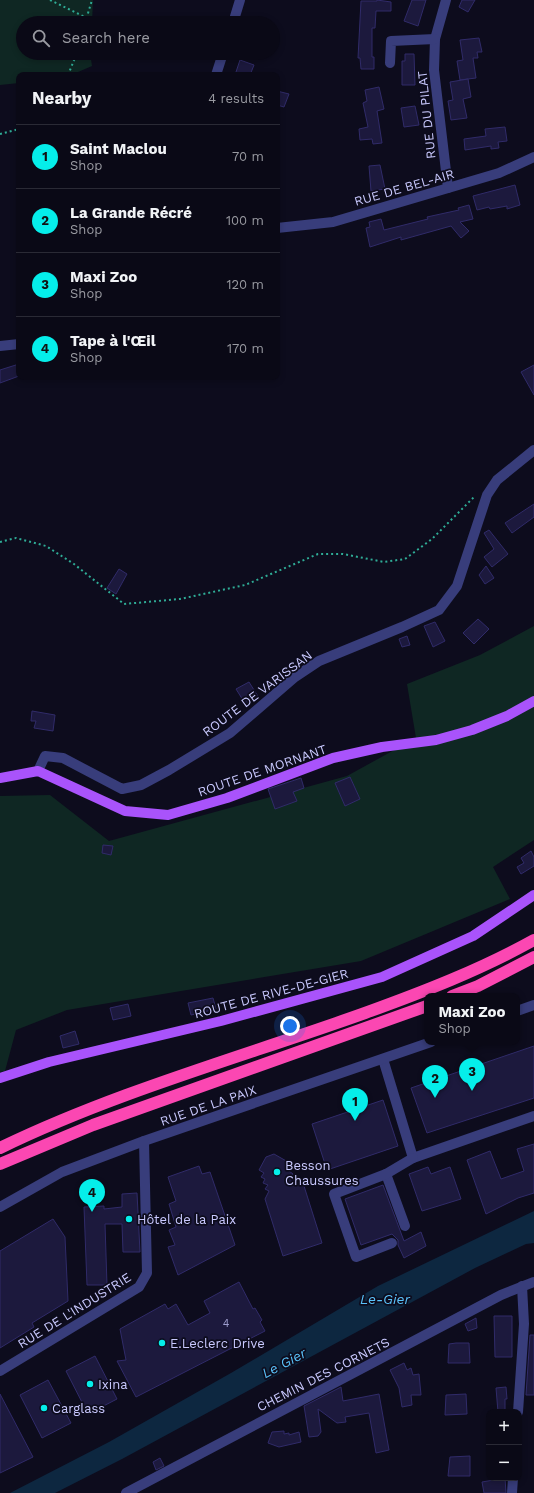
<!DOCTYPE html>
<html lang="en">
<head>
<meta charset="utf-8">
<style>
  :root { --surface:#0a0916; --page:#181723; --text:#f1f3f6; --muted:#999aa1; --line:#2a2a35; --accent:#05eeea }
  body { margin:0; font-family:"Work Sans",sans-serif; background:var(--page); color:var(--text) }
  .controls { position:absolute; right:12px; bottom:12px; display:grid; overflow:hidden; border-radius:8px; box-shadow:0 2px 6px #0003 }
  .controls button { width:36px; height:36px; display:grid; place-items:center; padding:0; border:0; border-bottom:1px solid var(--line); background:var(--surface); color:var(--text); font:20px sans-serif }
  .you { position:absolute; left:290px; top:1026px; width:14px; height:14px; margin:-10px; border:3px solid #fff; border-radius:50%; background:#1a73e8; box-shadow:0 0 0 6px #1a73e833 }
  .badge { display:grid; place-items:center; width:26px; height:26px; border-radius:50%; background:var(--accent); color:#111; font-size:13px; font-weight:700 }
  .pin { position:absolute; translate:-50% -33px; filter:drop-shadow(0 1px 2px #0008) }
  .pin::after { content:''; position:absolute; top:21px; width:14px; height:12px; background:inherit; clip-path:polygon(0 0,100% 0,50% 100%) }
  .popup { position:absolute; left:424px; top:993px; width:96px; height:52px; box-sizing:border-box; display:grid; place-content:center; border-radius:8px; background:var(--surface); filter:drop-shadow(0 1px 3px #0005); font-size:13px; white-space:nowrap; color:var(--muted) }
  .popup b { font-size:15px; color:var(--text) }
  .popup::after { content:''; position:absolute; left:50%; top:100%; margin-left:-8px; border:8px solid transparent; border-top-color:var(--surface) }
  .list { margin:0; padding:0; list-style:none }
  h2 { display:flex; justify-content:space-between; align-items:center; height:52px; margin:0; padding:0 16px; font-size:17px }
  h2 small { font-size:13px; font-weight:400; color:var(--muted) }
  .list li { display:grid; grid-template-columns:26px 1fr auto; gap:12px; align-items:center; box-sizing:border-box; height:64px; padding:0 16px; border-top:1px solid var(--line) }
  .list b { display:block; font-size:15px; white-space:nowrap }
  .list p { margin:0; font-size:13px; white-space:nowrap; color:var(--muted) }
  .list em { font-size:13px; font-style:normal; color:var(--muted) }
  .icon { flex:none; width:22px; height:22px; fill:none; stroke:currentColor; stroke-width:2; stroke-linecap:round; stroke-linejoin:round }
  .map { position:relative; flex:none; width:534px; height:1493px; overflow:hidden }
  .search { position:absolute; background:var(--surface); box-shadow:0 2px 6px #0003; left:16px; top:16px; width:264px; height:44px; display:flex; align-items:center; gap:10px; box-sizing:border-box; padding:0 14px; border-radius:22px; color:var(--muted); font-size:15px }
  .panel { position:absolute; background:var(--surface); box-shadow:0 2px 6px #0003; left:16px; top:72px; width:264px; height:308px; border-radius:8px }
  .map>svg:first-child { display:block }
</style>
</head>
<body>
<div class="map">
<svg width="534" height="1493" viewBox="0 0 534 1493">
  <rect width="100%" height="100%" fill="#0d0c1d"/>
  <g fill="#0f2723">
    <path d="M0 0H93L92 23H23V53H90L92 66 71 75H19V83L0 85Z"/>
    <path d="M534 626V840L493 867 510 899 361 961 67 1010 16 1030 5 1071 0 1072V796L50 795 109 841 347 776 416 738 407 684 480 655Z"/>
  </g>
  <path fill="#0d2740" d="M534 1211V1243L526 1244 475 1268 122 1459 55 1493H10L109 1442 231 1373 378 1286Z"/>
  <g fill="#1c193d" stroke="#302b69">
    <path d="M377 0 391 2V11H376L375 28H372V57H374V69H361L360 58H358L361 1H377Z"/>
    <path d="M412 0H426L418 26 404 21Z"/>
    <path d="M462 0H475L468 12 459 7Z"/>
    <path d="M479 38 482 52H477L478 58H473L476 78 460 80 457 61 463 60 460 40Z"/>
    <path d="M405 54H414L415 85H402V61H405Z"/>
    <path d="M240 60 254 65 250 75H237L236 72Z"/>
    <path d="M468 79 471 97 463 99 467 118 451 120 448 101 453 100 450 82Z"/>
    <path d="M379 87 384 109 377 111 382 143 373 144 372 139 360 140 359 129 368 127 363 103 367 101 365 90Z"/>
    <path d="M277 91 289 94 284 107 277 105Z"/>
    <path d="M415 106 419 125 404 127 401 108Z"/>
    <path d="M505 127 507 141 498 142 499 148 491 149V146L465 150 464 139 486 136 485 129Z"/>
    <path d="M380 165 385 189 371 191 369 166Z"/>
    <path d="M515 185 520 205 507 209V206L490 209 489 207 477 210 473 196Z"/>
    <path d="M469 205 473 219 460 222 469 231 461 238 451 226 401 240V237L370 247 366 228 370 227 369 222 381 219 384 230 428 219 427 217 459 210 458 208Z"/>
    <path d="M19 364V376L0 383V370Z"/>
    <path d="M534 365V395L521 372Z"/>
    <path d="M534 504V517L512 533 505 523Z"/>
    <path d="M489 530 508 554 492 567 484 557 494 549 484 533Z"/>
    <path d="M486 566 494 578 485 584 479 575Z"/>
    <path d="M119 569 127 574 116 594 107 588Z"/>
    <path d="M478 619 489 629 474 644 463 633Z"/>
    <path d="M435 622 445 641 433 647 424 626Z"/>
    <path d="M407 636 410 645 402 647 399 639Z"/>
    <path d="M249 682 259 698 246 705 236 689Z"/>
    <path d="M32 711 55 715 53 731 34 728 36 721H31Z"/>
    <path d="M350 777 360 799 345 806 335 783Z"/>
    <path d="M301 778 304 788 293 792 297 801 275 809 268 789Z"/>
    <path d="M103 845 113 846 111 855 102 853Z"/>
    <path d="M531 851 534 857V866L521 874 517 867 524 863 521 858Z"/>
    <path d="M213 998 216 1009 191 1015 188 1003Z"/>
    <path d="M128 1004 131 1016 113 1020 110 1008Z"/>
    <path d="M75 1031 79 1044 63 1048 60 1036Z"/>
    <path d="M534 1046V1098L427 1133 411 1088Z"/>
    <path d="M383 1100 398 1146 327 1170 312 1124Z"/>
    <path d="M534 1144V1193L518 1198 486 1214 467 1160 490 1151 501 1179 524 1171 517 1149Z"/>
    <path d="M274 1154 288 1162 287 1165 291 1167 289 1171 293 1174 291 1177 304 1186 322 1243 283 1256 265 1199 269 1191 265 1189 268 1185 263 1183 265 1179 261 1177 264 1173 259 1170 266 1157Z"/>
    <path d="M199 1166 202 1174 210 1172 235 1245 178 1275 168 1247 175 1245 169 1230 176 1227 169 1204 176 1201 168 1177Z"/>
    <path d="M428 1167 431 1174 450 1167 461 1199 422 1211 409 1174Z"/>
    <path d="M383 1185 404 1241 421 1232 426 1246 404 1258 398 1245V1240L392 1234 361 1245 345 1199Z"/>
    <path d="M137 1193 140 1252H123L122 1224H105L107 1285H87L84 1207 104 1206V1209L122 1207V1194Z"/>
    <path d="M53 1219 65 1237 68 1301 32 1323 34 1327 0 1348V1251Z"/>
    <path d="M239 1282 253 1309 255 1308 262 1320 260 1322 265 1331 136 1397 117 1361 126 1360 120 1329 165 1304 168 1309 176 1304 188 1325 210 1313 204 1301Z"/>
    <path d="M494 1316H512V1357H495Z"/>
    <path d="M476 1318 477 1328 468 1331 465 1324Z"/>
    <path d="M530 1335H534V1395H526Z"/>
    <path d="M456 1343H469L470 1363H448L449 1344Z"/>
    <path d="M95 1356 117 1399 88 1414 66 1371Z"/>
    <path d="M404 1363 407 1370 411 1368 413 1375 419 1374 421 1395H411L412 1405 402 1407 399 1388 390 1370Z"/>
    <path d="M48 1380 71 1423 42 1438 20 1395Z"/>
    <path d="M341 1387 343 1401 379 1394 389 1450 376 1453 369 1413 345 1417 346 1422 337 1423 318 1409 321 1432 318 1436 309 1437 304 1406Z"/>
    <path d="M506 1387 507 1399H505V1412H498L496 1388Z"/>
    <path d="M0 1394 33 1457 0 1473Z"/>
    <path d="M466 1394 467 1414 445 1415 446 1395Z"/>
    <path d="M284 1431V1434L289 1433V1435L299 1432 301 1442 279 1447 268 1443 272 1432Z"/>
    <path d="M470 1456V1476H448L450 1457Z"/>
    <path d="M160 1458 164 1466 156 1470 153 1462Z"/>
    <path d="M505 1478 506 1493H484L482 1482Z"/>
  </g>
  <g fill="none" stroke-linecap="round" stroke-linejoin="round">
    <g stroke="#2fac96" stroke-width="2" stroke-dasharray="2 3" stroke-linecap="butt">
      <path d="M50 0 87 18"/>
      <path d="M85 23 92 0"/>
      <path d="M68 75 77 53"/>
      <path d="M0 134 19 129"/>
      <path d="M0 542 16 538 46 546 74 564 124 604 180 599 245 585 318 554H343L384 562 405 559 432 539 475 496"/>
    </g>
    <g stroke="#383d7b" stroke-width="10">
      <path d="M446 0 435 39 434 70 448 188"/>
      <path d="M233 23 240 0"/>
      <path d="M390 63 391 41 435 39"/>
      <path d="M216 75 223 53"/>
      <path d="M277 228 333 222 499 173 534 157"/>
      <path d="M0 346 19 344"/>
      <path d="M38 771 45 756 63 758 122 789 141 785 169 770 230 733 295 677 319 661 402 627 439 610 457 586 487 495 497 480 534 450"/>
      <path d="M517 1011 534 1005"/>
      <path d="M383 1059 413 1158 534 1116"/>
      <path d="M386 1174 405 1226"/>
      <path d="M0 1207 62 1172 144 1141 431 1042"/>
      <path d="M392 1243 356 1257 334 1194 386 1174 413 1158"/>
      <path d="M0 1371 139 1287 147 1273 144 1141"/>
      <path d="M518 1412 524 1324 522 1286"/>
      <path d="M126 1493 501 1295 534 1282"/>
      <path d="M512 1493 513 1478"/>
    </g>
    <g stroke="#a953fb" stroke-width="10">
      <path d="M0 778 38 771 125 811 168 815 227 798 333 758 382 747 436 740 472 730 507 716 534 701"/>
      <path d="M0 1078 49 1062 221 1021 382 977 473 936 534 895"/>
    </g>
    <g stroke="#fb47b2" stroke-width="12">
      <path d="M452 996 478 986 534 957"/>
      <path d="M0 1148C115 1092 245 1056 365 1013 423 992 480 970 534 940"/>
      <path d="M0 1164 93 1125 427 1006"/>
    </g>
  </g>
  <g fill="#05eeea" stroke="#0d0c1d" stroke-width="1.5">
    <circle cx="277" cy="1172" r="4"/>
    <circle cx="129" cy="1219" r="4"/>
    <circle cx="162" cy="1343" r="4"/>
    <circle cx="90" cy="1384" r="4"/>
    <circle cx="44" cy="1408" r="4"/>
  </g>
  <g text-anchor="middle" stroke-width="3.5" stroke-linejoin="round" paint-order="stroke">
    <g font-size="11" fill="#9e9dce">
      <text x="226" y="1327">4</text>
    </g>
    <g font-size="13" fill="#c9c9fe" stroke="#0d0c1d">
      <text transform="translate(426 115) rotate(-96)" y="5">RUE DU PILAT</text>
      <text transform="translate(404 187) rotate(-16)" y="5">RUE DE BEL-AIR</text>
      <text transform="translate(257 693) rotate(-37)" y="5">ROUTE DE VARISSAN</text>
      <text transform="translate(262 770) rotate(-19)" y="5">ROUTE DE MORNANT</text>
      <text transform="translate(271 993) rotate(-15)" y="5">ROUTE DE RIVE-DE-GIER</text>
      <text transform="translate(208 1105) rotate(-19)" y="5">RUE DE LA PAIX</text>
      <text transform="translate(74 1310) rotate(-32)" y="5">RUE DE L'INDUSTRIE</text>
      <text transform="translate(323 1374) rotate(-27)" y="5">CHEMIN DES CORNETS</text>
    </g>
    <g font-size="13" fill="#c9c9fe" stroke="#0d0c1d" text-anchor="start">
      <text x="285" y="1170">Besson<tspan x="285" dy="15">Chaussures</tspan></text>
      <text x="137" y="1224">Hôtel de la Paix</text>
      <text x="170" y="1348">E.Leclerc Drive</text>
      <text x="98" y="1389">Ixina</text>
      <text x="52" y="1413">Carglass</text>
    </g>
    <g font-size="14" font-style="italic" fill="#5ac3fb" stroke="#0d0c1d">
      <text x="385" y="1304">Le-Gier</text>
      <text transform="translate(284 1363) rotate(-28)" y="5">Le Gier</text>
    </g>
  </g>
</svg>
<div class="controls">
<button>+</button>
<button>−</button>
</div>
<div class="you"></div>
<div class="pin badge" style="left:355px;top:1121px">1</div>
<div class="pin badge" style="left:435px;top:1098px">2</div>
<div class="pin badge" style="left:472px;top:1091px">3</div>
<div class="popup"><b>Maxi Zoo</b>Shop</div>
<div class="pin badge" style="left:92px;top:1212px">4</div>
<div class="search"><svg class="icon" aria-label="search" viewBox="0 0 24 24"><circle cx="10" cy="10" r="6"/><path d="M15 15l6 6"/></svg>Search here</div>
<section class="panel">
<h2>Nearby<small>4 results</small></h2>
<ul class="list">
<li><span class="badge">1</span><div><b>Saint Maclou</b><p>Shop</p></div><em>70 m</em></li>
<li><span class="badge">2</span><div><b>La Grande Récré</b><p>Shop</p></div><em>100 m</em></li>
<li><span class="badge">3</span><div><b>Maxi Zoo</b><p>Shop</p></div><em>120 m</em></li>
<li><span class="badge">4</span><div><b>Tape à l'Œil</b><p>Shop</p></div><em>170 m</em></li>
</ul>
</section>
</div>
</body>
</html>
